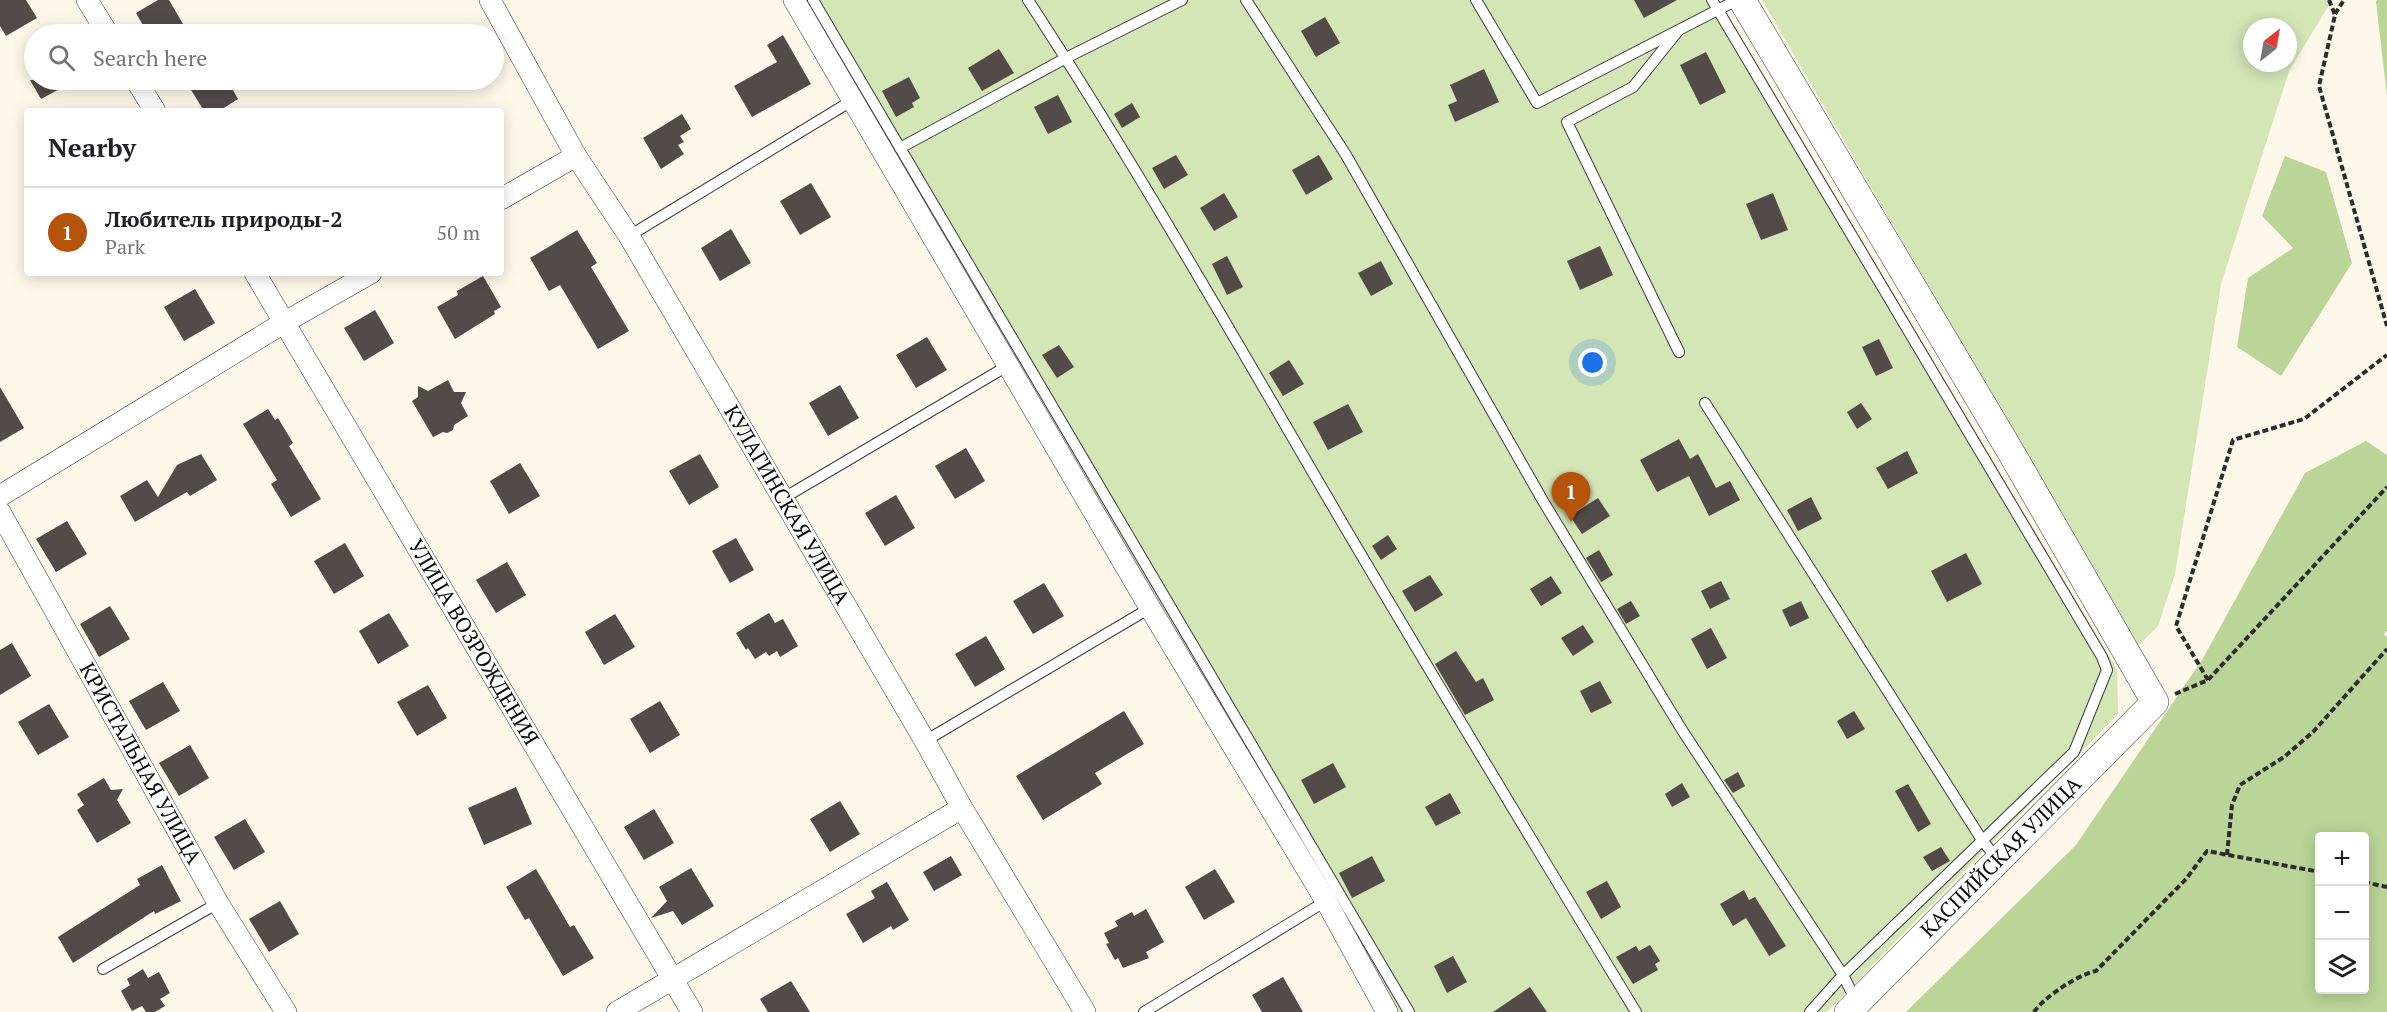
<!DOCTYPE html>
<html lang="en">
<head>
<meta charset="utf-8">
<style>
  :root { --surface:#fff; --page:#f2f2f2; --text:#202124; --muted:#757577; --line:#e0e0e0; --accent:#b45309 }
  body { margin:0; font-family:"PT Serif",serif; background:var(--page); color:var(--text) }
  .controls { position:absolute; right:18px; bottom:18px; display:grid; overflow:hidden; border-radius:6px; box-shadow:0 3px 15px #0003 }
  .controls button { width:54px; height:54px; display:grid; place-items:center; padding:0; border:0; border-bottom:2px solid var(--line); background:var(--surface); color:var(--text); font:30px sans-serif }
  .compass { position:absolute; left:2243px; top:18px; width:54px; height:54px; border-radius:50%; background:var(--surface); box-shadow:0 3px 15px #0003; rotate:31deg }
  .you { position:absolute; left:1593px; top:363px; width:21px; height:21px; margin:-15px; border:4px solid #fff; border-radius:50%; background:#1a73e8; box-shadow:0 0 0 9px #1a73e833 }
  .badge { display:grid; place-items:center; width:39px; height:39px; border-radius:50%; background:var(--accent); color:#fff; font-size:20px; font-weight:700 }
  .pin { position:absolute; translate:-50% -50px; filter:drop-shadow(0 2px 3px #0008) }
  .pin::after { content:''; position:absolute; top:32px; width:21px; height:18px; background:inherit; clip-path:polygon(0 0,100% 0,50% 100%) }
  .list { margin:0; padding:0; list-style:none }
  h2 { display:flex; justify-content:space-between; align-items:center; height:78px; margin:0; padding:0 24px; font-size:26px }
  h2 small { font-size:20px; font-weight:400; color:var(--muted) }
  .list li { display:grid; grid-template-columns:39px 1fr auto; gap:18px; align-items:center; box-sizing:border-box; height:90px; padding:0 24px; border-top:2px solid var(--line) }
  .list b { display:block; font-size:22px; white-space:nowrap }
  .list p { margin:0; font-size:20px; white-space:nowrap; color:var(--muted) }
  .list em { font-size:20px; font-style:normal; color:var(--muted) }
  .icon { flex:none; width:33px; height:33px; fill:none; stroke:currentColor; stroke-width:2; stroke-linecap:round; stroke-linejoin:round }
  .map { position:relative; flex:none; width:2387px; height:1012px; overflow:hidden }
  .search { position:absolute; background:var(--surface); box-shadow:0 3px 15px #0003; left:24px; top:24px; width:480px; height:66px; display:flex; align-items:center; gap:15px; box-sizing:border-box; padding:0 21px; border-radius:33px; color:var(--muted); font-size:22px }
  .panel { position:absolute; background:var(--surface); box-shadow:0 3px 15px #0003; left:24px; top:108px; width:480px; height:168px; border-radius:6px }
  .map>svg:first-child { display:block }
</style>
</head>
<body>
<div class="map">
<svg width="2387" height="1012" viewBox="0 0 2387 1012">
  <rect width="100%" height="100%" fill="#fef8ea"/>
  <g fill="#d4e5b6" fill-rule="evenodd">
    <path d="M805 0H1719L2117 669 2118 714 1827 1012H1399Z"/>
    <path d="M1762 0H2332L2289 71 2221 284 2175 574 2158 626 2138 646ZM2252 27H2288V63H2252Z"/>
  </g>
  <g fill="#bad597" fill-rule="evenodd">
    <path d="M2377 0H2387V96L2376 2Z"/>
    <path d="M2285 156 2326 172 2352 263 2281 376 2237 347 2248 278 2293 248 2262 216Z"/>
    <path d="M2366 441 2387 455V631L2384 634 2387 637V1012H1906L2076 845 2202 660 2305 473ZM2320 836H2364V990H2320Z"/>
  </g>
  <g fill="#534b48">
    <path d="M0 0H26L37 18 6 36 0 26Z"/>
    <path d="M158 0H169L186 29 176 34H148L136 13Z"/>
    <path d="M1634 0H1677L1644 18Z"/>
    <path d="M1325 17 1340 43 1316 57 1301 31Z"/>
    <path d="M783 35 811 84 752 117 734 86 777 62 767 45Z"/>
    <path d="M999 49 1014 73 982 91 968 68Z"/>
    <path d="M1706 52 1726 92 1700 105 1680 65Z"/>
    <path d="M1484 69 1499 102 1455 122 1448 105 1457 101 1450 85Z"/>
    <path d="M909 77 920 98 912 103 914 107 896 117 882 91Z"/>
    <path d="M30 80H76L41 99Z"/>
    <path d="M185 80H227L238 99 219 111H204Z"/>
    <path d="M1058 95 1072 122 1048 134 1034 107Z"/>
    <path d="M1132 103 1140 117 1122 128 1114 114Z"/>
    <path d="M682 114 691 129 680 136 684 142 678 145 684 154 661 169 643 138Z"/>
    <path d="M1176 155 1188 175 1164 189 1152 168Z"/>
    <path d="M1319 155 1333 179 1306 195 1292 170Z"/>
    <path d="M811 183 831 217 800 235 780 201Z"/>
    <path d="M1224 193 1238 217 1214 231 1200 208Z"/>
    <path d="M1773 193 1788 230 1761 240 1746 204Z"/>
    <path d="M731 229 751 263 720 281 701 248Z"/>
    <path d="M577 230 597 263 591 267 629 331 598 349 560 285 549 291 530 258Z"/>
    <path d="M1600 246 1613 275 1580 290 1567 261Z"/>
    <path d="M1227 256 1243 287 1227 295 1212 264Z"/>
    <path d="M1381 261 1393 284 1371 296 1358 273Z"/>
    <path d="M483 276 501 307 494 311 495 314 455 339 437 307 458 295 457 291Z"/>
    <path d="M195 289 215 323 184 341 164 307Z"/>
    <path d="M375 310 394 343 364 361 344 328Z"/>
    <path d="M927 337 947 370 916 388 896 355Z"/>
    <path d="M1879 339 1893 368 1876 376 1862 347Z"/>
    <path d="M1059 345 1074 367 1057 378 1042 355Z"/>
    <path d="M1289 360 1304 384 1283 396 1269 373Z"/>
    <path d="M448 380 454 392H466L461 403 468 416 454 425 453 430 447 433 443 432 433 437 412 401 418 397V386L428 391Z"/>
    <path d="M840 385 859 418 828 436 809 403Z"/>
    <path d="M0 387 24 428 0 442Z"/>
    <path d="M1861 403 1872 419 1857 429 1847 412Z"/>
    <path d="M1348 404 1363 432 1328 450 1313 422Z"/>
    <path d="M268 409 275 420 278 418 293 443 289 446 321 499 291 517 271 484 277 480 243 424Z"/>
    <path d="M1679 439 1690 459 1698 454 1716 488 1730 481 1740 500 1709 516 1689 476 1657 492 1640 460Z"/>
    <path d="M966 448 985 481 955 499 935 466Z"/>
    <path d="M1907 451 1918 473 1888 489 1876 468Z"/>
    <path d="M201 454 217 480 190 496 187 492 135 522 120 496 147 480 158 497 177 465Z"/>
    <path d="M700 454 719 487 689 505 669 471Z"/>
    <path d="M520 463 540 496 509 514 490 481Z"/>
    <path d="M896 495 915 528 885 546 865 513Z"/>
    <path d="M1811 497 1822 519 1798 531 1787 510Z"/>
    <path d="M1598 498 1610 516 1582 534 1570 516Z"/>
    <path d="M67 521 87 554 56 572 36 539Z"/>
    <path d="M1388 535 1397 549 1381 560 1372 546Z"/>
    <path d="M736 538 754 570 730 583 712 551Z"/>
    <path d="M345 543 364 576 334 594 314 561Z"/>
    <path d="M1599 550 1613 575 1601 582 1586 558Z"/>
    <path d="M1966 553 1982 584 1947 602 1931 571Z"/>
    <path d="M507 562 526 595 496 613 476 580Z"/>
    <path d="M1430 575 1443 595 1415 612 1402 591Z"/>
    <path d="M1551 576 1562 593 1541 606 1530 589Z"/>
    <path d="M1721 581 1730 599 1710 609 1701 591Z"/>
    <path d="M1044 583 1064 616 1033 634 1013 601Z"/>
    <path d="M1631 601 1640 616 1626 624 1617 609Z"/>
    <path d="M1801 601 1809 618 1790 627 1782 610Z"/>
    <path d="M110 606 130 639 99 657 80 624Z"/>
    <path d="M389 613 409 646 378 664 359 631Z"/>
    <path d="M769 613 775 623 783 619 798 646 780 657 777 651 769 656 766 652 755 659 748 648 746 650 736 633Z"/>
    <path d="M615 614 635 647 604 665 585 632Z"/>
    <path d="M1583 625 1594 642 1573 656 1561 638Z"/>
    <path d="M1711 628 1727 658 1707 669 1691 639Z"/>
    <path d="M986 636 1005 669 975 687 955 654Z"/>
    <path d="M12 643 31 676 0 695V650Z"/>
    <path d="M1456 651 1476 682 1483 678 1494 700 1465 715 1435 664Z"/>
    <path d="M1600 681 1612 703 1591 713 1580 691Z"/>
    <path d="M163 682 180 711 146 730 129 701Z"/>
    <path d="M428 685 447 718 417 736 397 702Z"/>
    <path d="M660 701 680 735 650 753 630 719Z"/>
    <path d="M49 704 69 737 38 755 18 722Z"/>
    <path d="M1124 711 1144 744 1095 773 1102 784 1043 820 1016 776Z"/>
    <path d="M1854 711 1865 729 1847 739 1837 721Z"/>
    <path d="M190 745 209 778 179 796 159 763Z"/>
    <path d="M1333 763 1346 787 1314 804 1301 780Z"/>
    <path d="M1738 772 1745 786 1733 793 1724 780Z"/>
    <path d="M104 778 111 790 123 789 117 800 131 823 97 843 77 810 84 805 77 794Z"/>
    <path d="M1682 783 1690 797 1672 807 1665 794Z"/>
    <path d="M1908 784 1931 824 1918 832 1895 791Z"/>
    <path d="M516 787 532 824 484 845 468 808Z"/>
    <path d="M1450 793 1461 813 1436 826 1425 807Z"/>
    <path d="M840 801 860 834 830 852 810 819Z"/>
    <path d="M654 809 674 843 644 860 624 827Z"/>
    <path d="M245 819 265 852 234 870 214 837Z"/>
    <path d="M1941 847 1950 861 1932 871 1923 857Z"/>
    <path d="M951 856 962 875 934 891 923 872Z"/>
    <path d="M1372 856 1385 881 1352 898 1339 873Z"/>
    <path d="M162 865 181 901 155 914 154 911 73 963 58 937 140 885 137 879Z"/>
    <path d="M691 868 714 906 682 925 673 911 651 918 667 901 659 887Z"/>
    <path d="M536 869 570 927 574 925 594 958 563 976 529 918 525 920 506 887Z"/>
    <path d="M1215 869 1235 902 1204 920 1185 887Z"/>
    <path d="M1607 881 1621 907 1601 919 1586 892Z"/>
    <path d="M887 882 909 920 893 930 891 926 863 943 846 914 875 898 871 891Z"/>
    <path d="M1744 890 1749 900 1755 897 1786 946 1769 956 1746 918 1733 926 1720 904Z"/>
    <path d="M280 901 299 934 269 952 249 919Z"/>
    <path d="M1146 909 1164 942 1146 952 1149 958 1123 968 1118 958 1115 960 1106 944 1109 943 1104 933 1118 926 1115 921 1132 912 1134 916Z"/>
    <path d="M1650 945 1660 961 1655 964 1658 970 1633 984 1616 957 1636 946 1639 951Z"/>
    <path d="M1453 956 1467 982 1447 993 1434 966Z"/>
    <path d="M143 969 148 978 159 972 170 993 160 999 165 1006 155 1012H146L142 1006 132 1011 121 991 130 985 127 979Z"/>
    <path d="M1283 977 1303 1012H1262L1252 995Z"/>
    <path d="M791 981 810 1012H768L760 999Z"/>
    <path d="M1530 987 1547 1012H1493Z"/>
  </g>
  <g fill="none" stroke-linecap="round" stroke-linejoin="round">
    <defs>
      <g id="service">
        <path d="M813 0 1409 1012"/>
        <path d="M1028 0C1139 170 1240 348 1343 524 1439 687 1537 849 1636 1012"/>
        <path d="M1246 0 1346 155 1543 501 1682 730 1843 975 1856 1001"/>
        <path d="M1476 0 1537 103 1737 0"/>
        <path d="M1712 0 2102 657 2107 670 2074 752 1843 975 1810 1012"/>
        <path d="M1678 31 1633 87 1567 122 1679 352"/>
        <path d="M900 148 1066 58 1182 0"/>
        <path d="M629 236 853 100"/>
        <path d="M1705 403 1982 840 1998 860"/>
        <path d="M782 499 1009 365"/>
        <path d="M925 741 1150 608"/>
        <path d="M103 969 218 903"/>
        <path d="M1144 1012 1326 901"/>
      </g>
      <g id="minor">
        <path d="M87 0 108 34"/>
        <path id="s1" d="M490 0 576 156 629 236 925 741 962 808 1085 1012"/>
        <path d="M794 0 1150 608 1326 901 1387 1012"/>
        <path d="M136 80 155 111"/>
        <path d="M501 199 576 156"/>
        <path id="s2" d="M255 273 692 1012"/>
        <path d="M0 496 285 322 371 273"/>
        <path id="s3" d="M0 512 218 903 286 1012"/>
        <path d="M617 1012 962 808"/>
      </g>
      <path id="tertiary" d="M1742 0 2009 449 2155 702 1848 1012"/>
    </defs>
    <use href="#service" stroke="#3e3e3e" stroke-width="12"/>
    <use href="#minor" stroke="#3e3e3e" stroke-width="22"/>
    <use href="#tertiary" stroke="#3e3e3e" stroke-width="28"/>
    <g stroke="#2d2d2d" stroke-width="4" stroke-dasharray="6 3" stroke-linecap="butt">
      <path d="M2329 0 2335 15 2319 86 2387 326"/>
      <path d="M2335 14 2344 0"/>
      <path d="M2208 680 2176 626 2233 440 2304 419 2387 355"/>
      <path d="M2175 694 2208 680 2387 487"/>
      <path d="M2227 855 2232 805 2240 785 2284 757 2313 732 2387 649"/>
      <path d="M2364 882 2387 887"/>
      <path d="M2034 1012C2044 997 2079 974 2096 971L2186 879 2207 851 2320 872"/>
    </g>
    <use href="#service" stroke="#fff" stroke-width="10"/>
    <use href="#minor" stroke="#fff" stroke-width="21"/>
    <use href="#tertiary" stroke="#fff" stroke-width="27"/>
  </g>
  <g text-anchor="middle" stroke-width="6" stroke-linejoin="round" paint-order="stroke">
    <g font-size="21" fill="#0b0b0b" stroke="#fff">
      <text dy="7" stroke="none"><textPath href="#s1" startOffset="586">КУЛАГИНСКАЯ УЛИЦА</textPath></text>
      <text dy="7" stroke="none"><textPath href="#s2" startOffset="429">УЛИЦА ВОЗРОЖДЕНИЯ</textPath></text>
      <text dy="7" stroke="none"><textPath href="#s3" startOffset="288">КРИСТАЛЬНАЯ УЛИЦА</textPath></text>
      <text transform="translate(2001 857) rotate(-45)" y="7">КАСПИЙСКАЯ УЛИЦА</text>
    </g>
  </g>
</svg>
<div class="controls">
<button>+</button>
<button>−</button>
<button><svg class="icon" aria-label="layers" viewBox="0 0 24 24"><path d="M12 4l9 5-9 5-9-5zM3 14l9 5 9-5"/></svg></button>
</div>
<svg class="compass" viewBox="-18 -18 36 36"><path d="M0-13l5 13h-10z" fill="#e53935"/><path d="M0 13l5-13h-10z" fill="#757577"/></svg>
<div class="you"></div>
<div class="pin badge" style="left:1571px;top:522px">1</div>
<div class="search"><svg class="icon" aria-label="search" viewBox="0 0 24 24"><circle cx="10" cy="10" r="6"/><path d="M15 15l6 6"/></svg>Search here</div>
<section class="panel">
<h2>Nearby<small></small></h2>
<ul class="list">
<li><span class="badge">1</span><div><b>Любитель природы-2</b><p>Park</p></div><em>50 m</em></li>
</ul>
</section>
</div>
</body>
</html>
